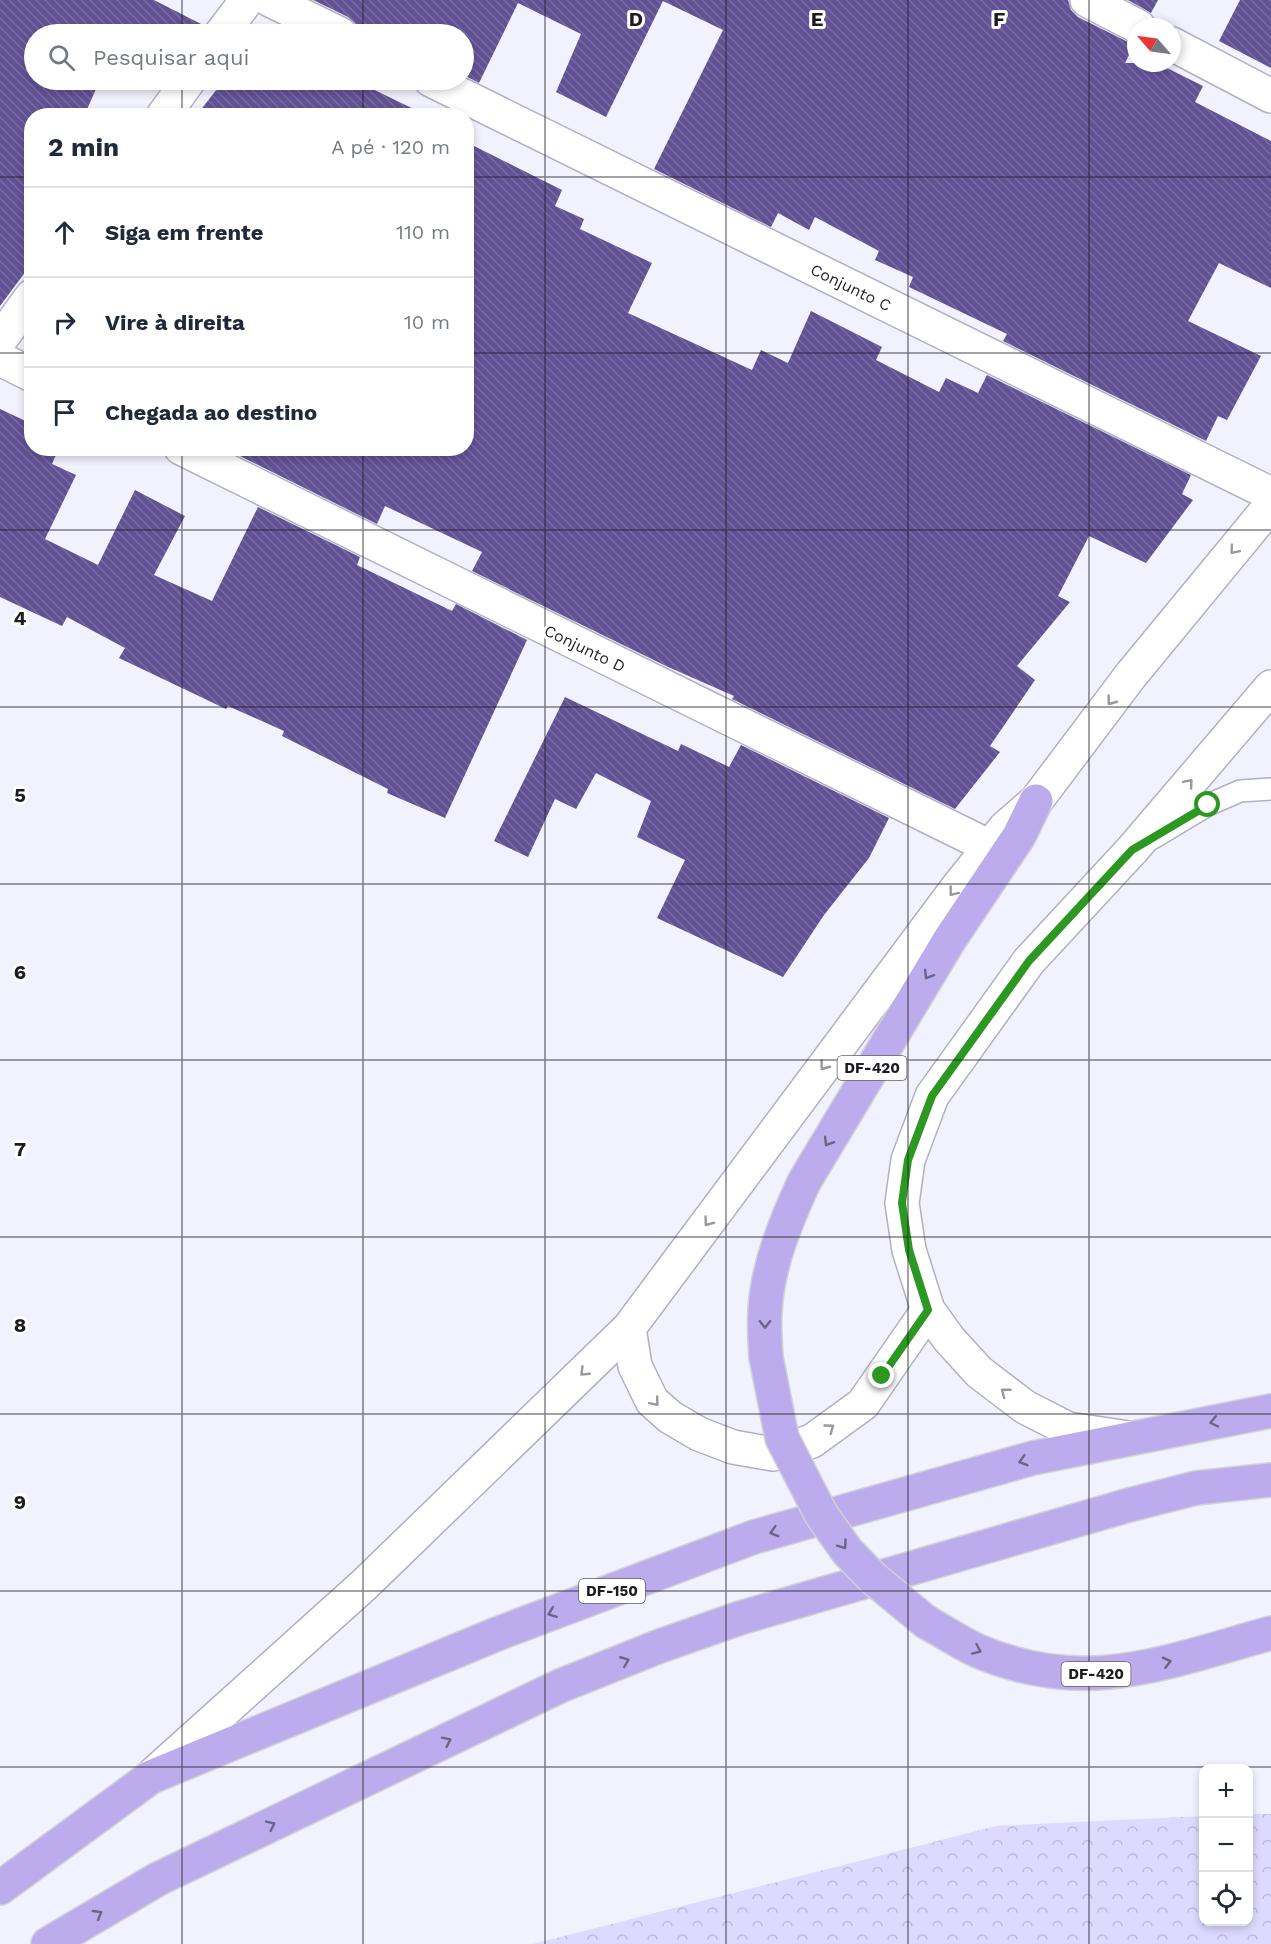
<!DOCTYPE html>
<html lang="pt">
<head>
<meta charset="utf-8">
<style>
  :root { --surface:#fff; --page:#f6f6f7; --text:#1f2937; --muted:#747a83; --line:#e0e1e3 }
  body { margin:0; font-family:"Work Sans",sans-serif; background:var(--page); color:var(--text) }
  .controls { position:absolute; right:18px; bottom:18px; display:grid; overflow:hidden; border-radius:12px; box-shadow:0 3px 9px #0003 }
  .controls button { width:54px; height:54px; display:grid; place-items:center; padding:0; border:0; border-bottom:2px solid var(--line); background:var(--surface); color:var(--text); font:30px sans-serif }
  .compass { position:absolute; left:1127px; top:18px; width:54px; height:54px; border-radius:50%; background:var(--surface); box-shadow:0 3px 9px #0003; rotate:298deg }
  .stop { position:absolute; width:18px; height:18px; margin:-14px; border:4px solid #2c9822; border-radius:50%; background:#fff }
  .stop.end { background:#2c9822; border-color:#fff; box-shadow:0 2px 6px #0008 }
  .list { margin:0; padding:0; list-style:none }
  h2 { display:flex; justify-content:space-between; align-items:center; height:78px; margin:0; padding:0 24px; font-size:26px }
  h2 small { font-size:20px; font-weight:400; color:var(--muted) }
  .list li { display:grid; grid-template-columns:39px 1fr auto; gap:18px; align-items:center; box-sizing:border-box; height:90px; padding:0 24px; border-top:2px solid var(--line) }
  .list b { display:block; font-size:22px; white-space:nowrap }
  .list em { font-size:20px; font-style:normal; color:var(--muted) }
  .icon { flex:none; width:33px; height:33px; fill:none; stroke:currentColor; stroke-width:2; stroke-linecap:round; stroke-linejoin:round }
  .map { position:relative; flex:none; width:1271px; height:1944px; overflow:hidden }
  .search { position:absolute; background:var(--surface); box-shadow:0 3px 9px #0003; left:24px; top:24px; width:450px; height:66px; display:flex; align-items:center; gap:15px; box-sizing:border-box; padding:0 21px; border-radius:33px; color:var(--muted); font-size:22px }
  .panel { position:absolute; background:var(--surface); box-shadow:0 3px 9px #0003; left:24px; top:108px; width:450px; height:348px; border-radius:24px }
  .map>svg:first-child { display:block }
</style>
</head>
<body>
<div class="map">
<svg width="1271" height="1944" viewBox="0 0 1271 1944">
  <defs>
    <pattern id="park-crowns" width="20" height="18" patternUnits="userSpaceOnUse" patternTransform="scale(1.5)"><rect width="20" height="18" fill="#ded9ff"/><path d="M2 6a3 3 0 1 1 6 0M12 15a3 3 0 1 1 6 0" fill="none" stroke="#bebada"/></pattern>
    <pattern id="building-back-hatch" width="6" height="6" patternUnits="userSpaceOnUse" patternTransform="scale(1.5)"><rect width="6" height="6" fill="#615296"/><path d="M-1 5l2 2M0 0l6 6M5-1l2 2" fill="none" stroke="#786ca0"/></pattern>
  </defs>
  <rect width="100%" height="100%" fill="#f2f1fe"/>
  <path fill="url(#park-crowns)" d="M1249 1814H1271V1944H533L996 1826 1203 1816 1204 1922H1248Z"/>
  <g fill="url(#building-back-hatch)">
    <path d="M0 0H154L205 26 203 34H34V80H100L84 116H32V263L0 306Z"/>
    <path d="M313 0H1068L1071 10 1078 17 1134 45 1125 63H1157L1203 86 1195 102 1271 141V288L1219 263 1188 321 1261 356 1227 420 1218 416 1206 441 1003 341 1007 334 909 287 913 277 875 260 879 251 815 217 809 230 778 213 771 227 654 169 723 30 663 1 606 117 556 92 581 34 518 3 479 83 464 75V34H364L358 32 355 23 348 17Z"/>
    <path d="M1128 0H1158L1151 13Z"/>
    <path d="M1240 0H1271V68L1219 41Z"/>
    <path d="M224 80H354L428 116H196Z"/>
    <path d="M466 142 562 190 555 206 584 219 580 229 652 263 628 313 752 370 761 350 788 363 811 311 882 347 876 360 939 392 946 378 978 393 987 375 1191 475 1182 494 1193 500 1146 563 1089 536 1058 596 1070 602 1017 666 1035 680 990 746 1000 752 955 809 732 699 734 696 666 666 472 571 482 552 385 506 377 524 224 448H466Z"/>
    <path d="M0 409 32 424V448H59L52 464 76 475 45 539 98 565 135 490 185 516 154 575 212 601 258 507 360 557 357 565 452 611 456 604 527 640 445 818 387 793 388 789 282 736 284 731 228 706 226 709 119 658 125 648 67 617 62 626 0 597Z"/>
    <path d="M565 697 678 751 681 744 729 767 741 745 889 818 869 858 824 915 783 977 657 918 685 860 637 837 651 801 596 773 576 809 555 799 528 857 494 841Z"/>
  </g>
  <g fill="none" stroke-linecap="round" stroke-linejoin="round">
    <defs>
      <path id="service" d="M1153 838 1208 805 1240 791 1271 789"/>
      <g id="minor">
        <path d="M270 0 340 34"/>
        <path d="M1087 0 1139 27"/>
        <path d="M221 34 247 0"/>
        <path d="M1172 44 1271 96"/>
        <path d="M431 80 1271 494"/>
        <path d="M163 116 189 80"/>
        <path d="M0 340 32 296"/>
        <path d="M0 359 32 375"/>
        <path d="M181 448 990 847"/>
      </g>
      <g id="secondary">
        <path d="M629 1328 635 1366 652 1401 670 1417 699 1434 733 1447 773 1454 812 1441 863 1404 928 1310"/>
        <path d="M1129 1438 1068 1429 1025 1407 979 1372 949 1339 928 1310 909 1250 902 1203 908 1160 932 1096 1029 961 1132 850 1271 687"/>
        <path d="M155 1773 365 1584 629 1328 957 888 1005 828 1036 801 1131 675 1271 505"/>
      </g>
      <g id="primary">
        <path d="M766 1357C765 1342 764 1326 765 1311 767 1267 786 1221 804 1182L950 939 1019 836 1036 801"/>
        <path d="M926 1622C943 1631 960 1643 978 1651 1086 1697 1166 1662 1271 1633"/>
        <path d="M0 1888 151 1777 497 1634 754 1537 1033 1458 1271 1411"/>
        <path d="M48 1944 158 1879 560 1686 660 1646 740 1618 1129 1505 1196 1488 1271 1480"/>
      </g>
    </defs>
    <use href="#service" stroke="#b2afc3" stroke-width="24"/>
    <use href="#minor" stroke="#b2afc3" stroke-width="36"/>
    <use href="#secondary" stroke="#b2afc3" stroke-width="36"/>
    <use href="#primary" stroke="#d2d2d3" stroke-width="36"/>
    <use href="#service" stroke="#fff" stroke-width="21"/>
    <use href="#minor" stroke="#fff" stroke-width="33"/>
    <use href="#secondary" stroke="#fff" stroke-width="33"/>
    <use href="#primary" stroke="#bcacee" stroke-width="33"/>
    <defs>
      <path id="primary-bridge" d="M766 1357 782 1438 821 1514 847 1551 873 1578 926 1622"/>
    </defs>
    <use href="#primary-bridge" stroke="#d2d2d3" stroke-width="36" stroke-linecap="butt"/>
    <use href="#primary-bridge" stroke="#bcacee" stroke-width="33"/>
  </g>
  <defs><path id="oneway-chevron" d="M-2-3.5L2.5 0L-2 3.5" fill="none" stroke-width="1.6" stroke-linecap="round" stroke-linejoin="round" transform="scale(1.5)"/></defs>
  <g stroke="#99999c">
    <use href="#oneway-chevron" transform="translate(1234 550) rotate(130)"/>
    <use href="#oneway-chevron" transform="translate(1111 701) rotate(127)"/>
    <use href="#oneway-chevron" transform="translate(1189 783) rotate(-50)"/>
    <use href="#oneway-chevron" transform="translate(953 892) rotate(128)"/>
    <use href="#oneway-chevron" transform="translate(824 1066) rotate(127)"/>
    <use href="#oneway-chevron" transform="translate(708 1222) rotate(127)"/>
    <use href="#oneway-chevron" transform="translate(584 1372) rotate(136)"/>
    <use href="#oneway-chevron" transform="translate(1005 1392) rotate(-142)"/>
    <use href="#oneway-chevron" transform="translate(655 1402) rotate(50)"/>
    <use href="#oneway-chevron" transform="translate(830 1428) rotate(-36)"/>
  </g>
  <g stroke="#6c6488">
    <use href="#oneway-chevron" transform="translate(928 975) rotate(121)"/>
    <use href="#oneway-chevron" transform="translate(828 1142) rotate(121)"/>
    <use href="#oneway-chevron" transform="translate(765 1324) rotate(89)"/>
    <use href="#oneway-chevron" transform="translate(1214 1422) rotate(168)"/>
    <use href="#oneway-chevron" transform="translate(1023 1461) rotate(164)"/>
    <use href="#oneway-chevron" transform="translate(774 1532) rotate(164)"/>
    <use href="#oneway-chevron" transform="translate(843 1545) rotate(54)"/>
    <use href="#oneway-chevron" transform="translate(552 1613) rotate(159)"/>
    <use href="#oneway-chevron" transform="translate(977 1650) rotate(24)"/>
    <use href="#oneway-chevron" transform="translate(625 1661) rotate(-22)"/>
    <use href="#oneway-chevron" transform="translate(1167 1662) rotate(-14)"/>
    <use href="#oneway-chevron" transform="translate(447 1741) rotate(-26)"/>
    <use href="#oneway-chevron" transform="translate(271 1825) rotate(-26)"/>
    <use href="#oneway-chevron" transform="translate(98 1914) rotate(-30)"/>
  </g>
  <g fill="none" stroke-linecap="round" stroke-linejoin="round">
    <path stroke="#2c9822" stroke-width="8" d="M882 1376 928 1310 909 1250 902 1203 908 1160 932 1096 1029 961 1132 850 1208 805"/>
  </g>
  <path fill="none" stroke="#1d1c23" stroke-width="1.5" stroke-opacity="0.55" d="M182 0V34M363 0V34M545 0V1944M726 0V1944M908 0V1944M1089 0V1944M182 80V116M363 80V116M0 177H32M466 177H1271M0 353H32M466 353H1271M182 448V1944M363 448V1944M0 530H1271M0 707H1271M0 884H1271M0 1060H1271M0 1237H1271M0 1414H1271M0 1591H1271M0 1767H1271"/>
  <g text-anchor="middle" stroke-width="6" stroke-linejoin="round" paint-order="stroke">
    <g fill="#fff" stroke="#616065" stroke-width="1.5">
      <rect x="837.5" y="1056" width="69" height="24" rx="4.5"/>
      <rect x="579" y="1579" width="66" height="24" rx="4.5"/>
      <rect x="1061.5" y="1662" width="69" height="24" rx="4.5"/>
    </g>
    <g font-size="15" font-weight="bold" fill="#1d1c23">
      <text x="872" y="1073">DF-420</text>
      <text x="612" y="1596">DF-150</text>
      <text x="1096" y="1679">DF-420</text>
    </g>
    <g font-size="16" fill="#1d1c23" stroke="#fff">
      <text transform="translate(851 287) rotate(26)" y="6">Conjunto C</text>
      <text transform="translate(585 648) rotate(26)" y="6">Conjunto D</text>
    </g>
  </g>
  <g font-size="20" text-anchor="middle" font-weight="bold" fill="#1d1c23" stroke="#fff" stroke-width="6" stroke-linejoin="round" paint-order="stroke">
    <text x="636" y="26">D</text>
    <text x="817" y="26">E</text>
    <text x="999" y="26">F</text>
    <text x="20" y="625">4</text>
    <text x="20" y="802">5</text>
    <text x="20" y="979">6</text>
    <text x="20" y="1156">7</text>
    <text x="20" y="1332">8</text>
    <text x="20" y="1509">9</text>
  </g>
</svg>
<div class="controls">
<button>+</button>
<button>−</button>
<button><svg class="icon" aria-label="locate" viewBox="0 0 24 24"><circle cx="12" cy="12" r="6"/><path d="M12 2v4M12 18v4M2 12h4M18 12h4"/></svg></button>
</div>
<svg class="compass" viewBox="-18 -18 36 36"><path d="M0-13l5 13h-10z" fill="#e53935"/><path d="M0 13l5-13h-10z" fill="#747a83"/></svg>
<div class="stop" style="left:1208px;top:805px"></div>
<div class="stop end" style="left:882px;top:1376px"></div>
<div class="search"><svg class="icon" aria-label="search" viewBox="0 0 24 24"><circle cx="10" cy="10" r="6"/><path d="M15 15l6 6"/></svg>Pesquisar aqui</div>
<section class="panel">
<h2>2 min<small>A pé · 120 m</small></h2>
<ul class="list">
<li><svg class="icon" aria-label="ahead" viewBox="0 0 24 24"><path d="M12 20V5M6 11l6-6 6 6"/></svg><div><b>Siga em frente</b></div><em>110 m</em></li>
<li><svg class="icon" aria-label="right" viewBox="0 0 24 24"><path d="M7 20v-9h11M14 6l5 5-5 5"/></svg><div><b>Vire à direita</b></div><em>10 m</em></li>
<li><svg class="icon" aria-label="arrive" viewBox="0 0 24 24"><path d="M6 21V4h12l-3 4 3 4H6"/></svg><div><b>Chegada ao destino</b></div></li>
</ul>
</section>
</div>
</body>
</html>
